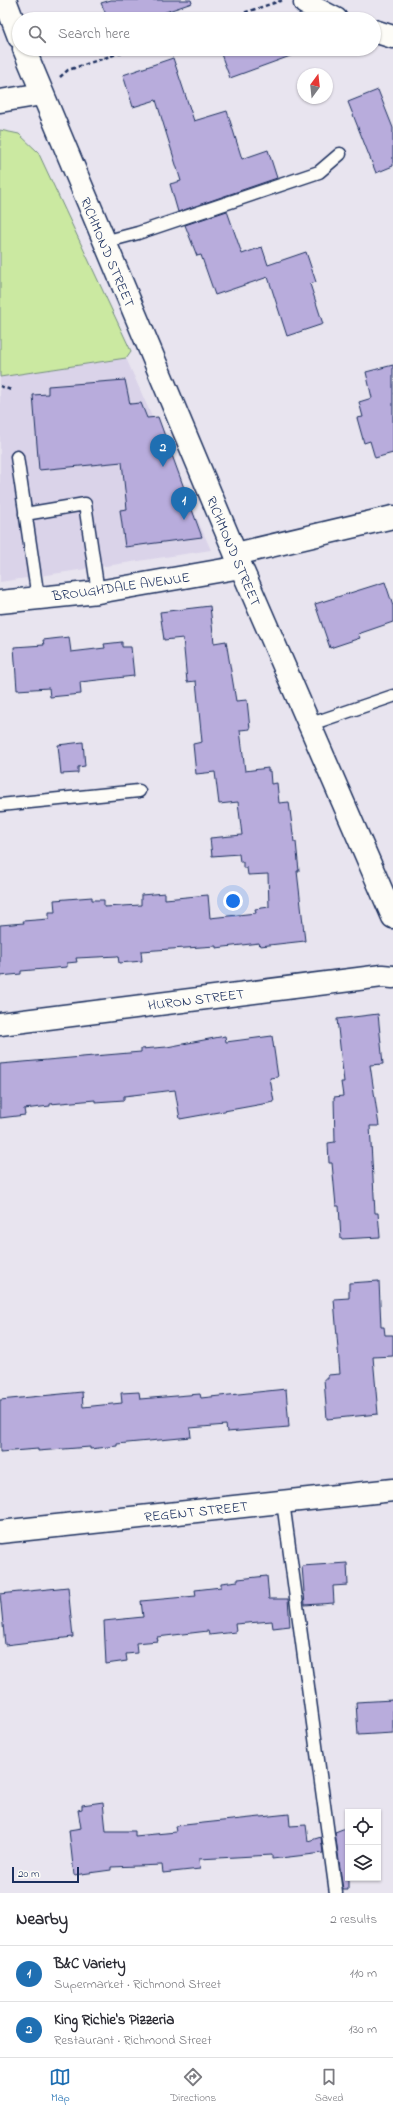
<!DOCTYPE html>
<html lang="en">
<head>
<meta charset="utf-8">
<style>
  :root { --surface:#fff; --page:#f2f2f3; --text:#2b2b33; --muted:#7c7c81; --line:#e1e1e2; --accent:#1f6fb2 }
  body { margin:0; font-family:"Indie Flower",sans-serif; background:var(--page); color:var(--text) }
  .controls { position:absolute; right:12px; bottom:12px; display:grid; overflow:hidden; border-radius:0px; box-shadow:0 1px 3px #0004 }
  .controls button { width:36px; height:36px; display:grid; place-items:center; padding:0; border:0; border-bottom:1px solid var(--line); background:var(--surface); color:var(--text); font:20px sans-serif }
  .compass { position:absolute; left:297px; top:68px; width:36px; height:36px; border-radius:50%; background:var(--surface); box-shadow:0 1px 3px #0004; rotate:15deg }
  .scale { position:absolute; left:12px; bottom:10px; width:67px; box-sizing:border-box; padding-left:4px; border:2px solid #1b2f5e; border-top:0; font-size:11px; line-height:14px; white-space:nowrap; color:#1b2f5e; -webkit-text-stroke:3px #fdfcf7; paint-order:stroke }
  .you { position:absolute; left:233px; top:901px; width:14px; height:14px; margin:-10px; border:3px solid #fff; border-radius:50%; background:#1a73e8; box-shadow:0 0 0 6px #1a73e833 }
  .badge { display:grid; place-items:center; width:26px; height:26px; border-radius:50%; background:var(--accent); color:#fff; font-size:13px; font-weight:700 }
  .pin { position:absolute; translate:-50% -33px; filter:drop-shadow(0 1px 2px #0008) }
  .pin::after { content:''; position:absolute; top:21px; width:14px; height:12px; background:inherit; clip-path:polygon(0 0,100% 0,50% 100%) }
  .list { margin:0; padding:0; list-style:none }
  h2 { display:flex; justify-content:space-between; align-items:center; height:52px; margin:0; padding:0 16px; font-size:17px }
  h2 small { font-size:13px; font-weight:400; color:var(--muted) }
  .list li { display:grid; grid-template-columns:26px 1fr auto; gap:12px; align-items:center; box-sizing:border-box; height:56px; padding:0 16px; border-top:1px solid var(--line) }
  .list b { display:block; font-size:15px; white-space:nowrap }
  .list p { margin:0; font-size:13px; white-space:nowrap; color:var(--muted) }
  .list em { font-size:13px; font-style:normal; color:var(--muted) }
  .icon { flex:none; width:22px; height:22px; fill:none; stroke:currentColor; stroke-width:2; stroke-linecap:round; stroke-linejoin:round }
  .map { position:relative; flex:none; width:393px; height:1893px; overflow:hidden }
  .search { position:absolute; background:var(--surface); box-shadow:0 1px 3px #0004; left:12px; right:12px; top:12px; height:44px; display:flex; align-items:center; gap:10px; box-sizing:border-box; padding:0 14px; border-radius:22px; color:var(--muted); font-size:15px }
  .sheet { height:164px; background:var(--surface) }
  nav { display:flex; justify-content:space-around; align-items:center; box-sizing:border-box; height:56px; border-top:1px solid var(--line); background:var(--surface); font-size:11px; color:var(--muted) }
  nav a { display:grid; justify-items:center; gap:2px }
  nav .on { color:var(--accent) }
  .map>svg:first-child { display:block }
</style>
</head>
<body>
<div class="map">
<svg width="393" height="1893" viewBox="0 0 393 1893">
  <rect width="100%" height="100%" fill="#e8e4ef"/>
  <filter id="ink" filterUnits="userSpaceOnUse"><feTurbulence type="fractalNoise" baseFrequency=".025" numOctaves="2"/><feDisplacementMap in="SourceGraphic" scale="8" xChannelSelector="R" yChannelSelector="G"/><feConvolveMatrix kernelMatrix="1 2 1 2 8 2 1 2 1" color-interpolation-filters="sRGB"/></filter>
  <g filter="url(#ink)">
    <path fill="#dad3e9" d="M126 358 211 550 0 582V377Z"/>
    <path fill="#cbe9a1" stroke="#738c80" d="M0 130 19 134 38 152 131 351 126 358 0 377Z"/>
    <g fill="#b8acdc" stroke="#1b2f5e">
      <path d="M111 0H191L192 3 145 19H108L101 3Z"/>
      <path d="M219 49H304V51L230 78Z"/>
      <path d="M173 58 194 121 227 111 242 159 268 150 277 178 178 212 170 184 181 181 156 100 133 107 123 75Z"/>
      <path d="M378 90 393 128V166L376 173 348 102Z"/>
      <path d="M227 211 242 254 262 247 268 265 306 252 316 282 310 284 323 324 287 336 268 277 215 295 201 255 197 256 185 225Z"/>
      <path d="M393 365V453L375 458 370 441 364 443 357 418 363 417 359 402 372 398 366 372Z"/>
      <path d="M125 380 130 404 141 403 147 418 158 417 202 537 125 547 120 510 127 509 122 462 39 470 33 395 48 394V386Z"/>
      <path d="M385 582 393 606V622L358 634 360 638 330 648 315 604Z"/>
      <path d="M210 606 214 643 226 641 236 701 247 700 250 729 240 730 245 771 268 768V771H270L271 784 277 783 279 803 289 802 294 842H296L299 871H297L305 941 260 946 259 943 216 948V946L141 951 142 961 119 963 118 956 76 958 77 962 67 963V967L21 971V974L0 976V925L24 923 23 921 49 919V912H55L54 900 92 897V900H104V907L141 905V895L165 893V899L208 895 210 918 256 913 255 909 269 907 268 874 248 875 247 868H243V862H240L239 854 212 856 210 838 242 835 238 802 219 804 215 772 196 774 193 744 202 742 196 681 187 682 183 638 164 640 160 612Z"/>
      <path d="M69 637 71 652 105 648 104 644 122 642V647H131L134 676 80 682 81 694 50 697 49 688 17 690 14 647 44 645 43 640Z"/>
      <path d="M83 742 85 766 78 767V773L61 774 58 745Z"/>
      <path d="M378 1014 383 1064 370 1065 379 1126H370L375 1213H378L380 1237 341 1239 339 1206H336L332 1163H329L328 1143 335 1142 334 1097 343 1096 341 1082H344L337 1019Z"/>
      <path d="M225 1036 226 1042 272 1036 278 1077 270 1078 274 1102 180 1119 175 1090 124 1096V1100L95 1102V1100L50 1104V1106L24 1109 25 1115 0 1118V1064L141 1052V1049L167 1047Z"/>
      <path d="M379 1281 381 1327H384L385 1335H393V1356L373 1357 378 1414 327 1419 324 1379H328V1375L340 1374 334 1299 349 1298V1283Z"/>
      <path d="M286 1389 289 1427 227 1432 226 1425 190 1428 191 1437 117 1444V1446L90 1449V1447L38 1451V1449L0 1452V1400L82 1392 83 1407 122 1403 121 1393 139 1392 140 1399 200 1394 201 1398Z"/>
      <path d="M347 1563 348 1585 333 1586 334 1603 305 1605 302 1566Z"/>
      <path d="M267 1576 269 1599H288L290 1626 273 1628 272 1621 235 1624 236 1632 209 1635 208 1631 157 1637 158 1641 136 1643 137 1653 126 1654 127 1661 106 1664 104 1621 143 1617 141 1601 196 1596 195 1590 221 1587V1583L238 1581V1579Z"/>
      <path d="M68 1587 73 1637 5 1645 0 1594Z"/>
      <path d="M393 1700V1733L358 1735 356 1702Z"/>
      <path d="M103 1802 106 1831H135V1836L176 1832 175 1826 289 1814 290 1826 306 1825 308 1841 321 1837 323 1853 272 1859V1855L199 1859 200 1869 163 1873 162 1865 111 1867V1870L74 1875 69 1830 81 1828 78 1810 82 1809V1805Z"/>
      <path d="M348 1827V1890H343L335 1832Z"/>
    </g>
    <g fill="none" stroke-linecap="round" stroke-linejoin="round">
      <defs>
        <g id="service">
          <path d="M104 242 138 233 319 172 340 154"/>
          <path d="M17 457 38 598"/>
          <path d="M25 514 85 504 98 592"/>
          <path d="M308 725 393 696"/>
          <path d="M0 805 139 791"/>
          <path d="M283 1502 336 1893"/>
        </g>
        <g id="minor">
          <path d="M305 3 336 19"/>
          <path d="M374 31 393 37"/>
          <path d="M236 554 393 517"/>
          <path d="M0 602 98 592 241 567"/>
          <path d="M0 1024 382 976 393 977"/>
          <path d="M0 1532 393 1490"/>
        </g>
        <path id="tertiary" d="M0 101 42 94"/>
        <g id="secondary">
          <path d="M5 0 19 37"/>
          <path d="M24 49 241 567 393 917"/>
        </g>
      </defs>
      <use href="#service" stroke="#1b2f5e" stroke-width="15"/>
      <use href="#minor" stroke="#1b2f5e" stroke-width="25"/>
      <use href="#tertiary" stroke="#1b2f5e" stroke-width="25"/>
      <use href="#secondary" stroke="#1b2f5e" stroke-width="25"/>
      <g stroke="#1b2f5e" stroke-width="2.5" stroke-dasharray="4 3" stroke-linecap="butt">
        <path d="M225 19 283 0"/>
        <path d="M60 77 68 70 132 49"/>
        <path d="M0 386 11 390"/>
      </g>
      <use href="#service" stroke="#fdfcf7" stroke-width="12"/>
      <use href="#minor" stroke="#fdfcf7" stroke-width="22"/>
      <use href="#tertiary" stroke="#fdfcf7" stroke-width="22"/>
      <use href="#secondary" stroke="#fdfcf7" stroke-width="22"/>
    </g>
  </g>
  <g text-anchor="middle" stroke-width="3.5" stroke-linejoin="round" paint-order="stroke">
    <g font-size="14" fill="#1b2f5e" stroke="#fdfcf7">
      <text transform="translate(108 252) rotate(67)" y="5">RICHMOND STREET</text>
      <text transform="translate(234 551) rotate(67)" y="5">RICHMOND STREET</text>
      <text transform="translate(121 586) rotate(-8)" y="5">BROUGHDALE AVENUE</text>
      <text transform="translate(196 999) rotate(-7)" y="5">HURON STREET</text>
      <text transform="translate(196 1511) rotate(-6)" y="5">REGENT STREET</text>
    </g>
  </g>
</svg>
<div class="controls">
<button><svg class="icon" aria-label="locate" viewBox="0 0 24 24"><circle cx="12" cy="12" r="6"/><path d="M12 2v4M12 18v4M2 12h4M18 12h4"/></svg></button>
<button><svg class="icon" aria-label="layers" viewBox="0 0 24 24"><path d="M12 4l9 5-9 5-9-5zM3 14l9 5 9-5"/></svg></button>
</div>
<svg class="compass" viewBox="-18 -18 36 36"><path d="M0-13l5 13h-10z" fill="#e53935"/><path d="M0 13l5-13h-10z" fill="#7c7c81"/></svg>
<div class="scale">20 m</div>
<div class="you"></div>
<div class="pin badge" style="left:184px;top:520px">1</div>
<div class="pin badge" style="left:163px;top:467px">2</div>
<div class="search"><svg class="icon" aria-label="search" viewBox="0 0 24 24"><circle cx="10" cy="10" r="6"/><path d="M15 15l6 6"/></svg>Search here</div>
</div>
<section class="sheet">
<h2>Nearby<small>2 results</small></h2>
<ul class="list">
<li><span class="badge">1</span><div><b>B&amp;C Variety</b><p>Supermarket · Richmond Street</p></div><em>110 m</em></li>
<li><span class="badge">2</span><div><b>King Richie's Pizzeria</b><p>Restaurant · Richmond Street</p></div><em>130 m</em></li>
</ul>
</section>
<nav>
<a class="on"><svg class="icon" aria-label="map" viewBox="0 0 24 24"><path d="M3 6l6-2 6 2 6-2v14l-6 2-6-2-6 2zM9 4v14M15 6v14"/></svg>Map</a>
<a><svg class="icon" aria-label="directions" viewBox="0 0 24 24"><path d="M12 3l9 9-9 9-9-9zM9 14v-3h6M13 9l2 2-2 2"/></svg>Directions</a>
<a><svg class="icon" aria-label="saved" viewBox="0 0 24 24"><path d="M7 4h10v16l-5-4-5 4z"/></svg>Saved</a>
</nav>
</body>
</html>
